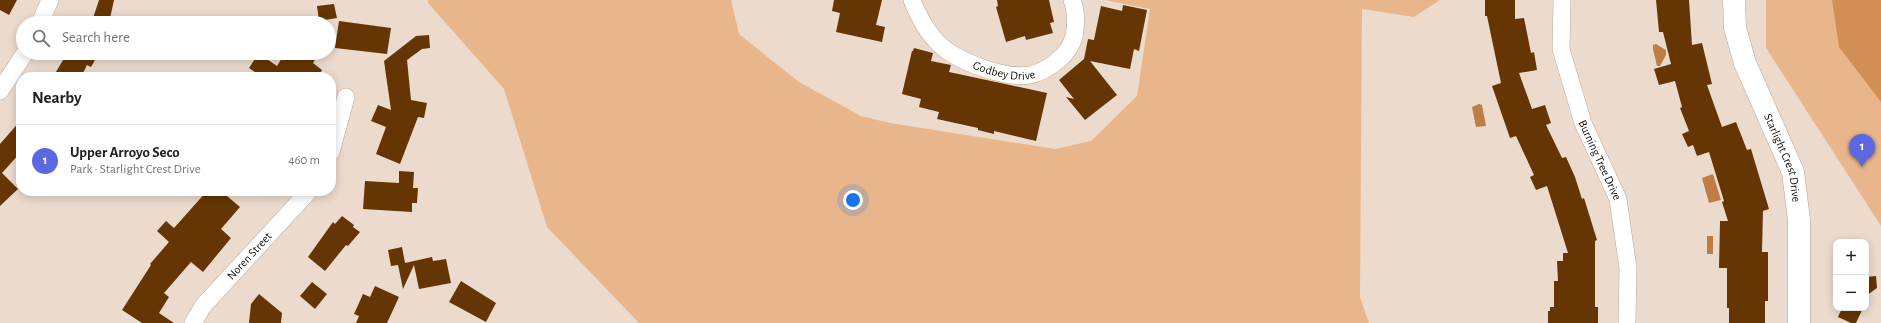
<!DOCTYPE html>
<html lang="en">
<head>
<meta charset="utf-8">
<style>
  :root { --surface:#fff; --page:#f2f2f2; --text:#202124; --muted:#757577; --line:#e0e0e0; --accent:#5b68df }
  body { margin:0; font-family:"Alegreya Sans",sans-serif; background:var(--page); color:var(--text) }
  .controls { position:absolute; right:12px; bottom:12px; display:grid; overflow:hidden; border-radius:8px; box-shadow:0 2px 10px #0003 }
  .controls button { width:36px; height:36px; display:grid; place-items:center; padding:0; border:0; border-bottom:1px solid var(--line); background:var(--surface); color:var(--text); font:20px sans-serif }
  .you { position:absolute; left:853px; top:200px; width:14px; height:14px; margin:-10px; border:3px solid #fff; border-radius:50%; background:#1a73e8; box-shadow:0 0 0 6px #1a73e833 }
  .badge { display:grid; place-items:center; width:26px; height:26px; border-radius:50%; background:var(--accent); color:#fff; font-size:13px; font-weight:700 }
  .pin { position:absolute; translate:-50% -33px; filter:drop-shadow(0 1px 2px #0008) }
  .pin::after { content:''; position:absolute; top:21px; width:14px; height:12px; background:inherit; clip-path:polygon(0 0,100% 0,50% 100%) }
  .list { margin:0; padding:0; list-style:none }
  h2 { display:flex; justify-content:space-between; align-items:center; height:52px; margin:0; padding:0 16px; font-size:17px }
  h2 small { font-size:13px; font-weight:400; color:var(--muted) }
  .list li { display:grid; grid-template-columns:26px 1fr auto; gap:12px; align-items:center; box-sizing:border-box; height:72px; padding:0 16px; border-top:1px solid var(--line) }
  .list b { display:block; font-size:15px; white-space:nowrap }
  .list p { margin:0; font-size:13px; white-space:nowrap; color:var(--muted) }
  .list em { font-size:13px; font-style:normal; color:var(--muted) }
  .icon { flex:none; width:22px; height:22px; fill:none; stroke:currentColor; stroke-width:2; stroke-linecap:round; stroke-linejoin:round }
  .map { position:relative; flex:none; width:1881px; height:323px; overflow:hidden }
  .search { position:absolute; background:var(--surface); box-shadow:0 2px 10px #0003; left:16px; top:16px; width:320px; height:44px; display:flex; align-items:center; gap:10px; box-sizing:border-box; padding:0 14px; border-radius:22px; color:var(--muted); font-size:15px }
  .panel { position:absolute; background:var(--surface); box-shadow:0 2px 10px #0003; left:16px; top:72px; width:320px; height:124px; border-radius:16px }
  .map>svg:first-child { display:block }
</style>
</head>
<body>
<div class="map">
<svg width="1881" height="323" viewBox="0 0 1881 323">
  <rect width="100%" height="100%" fill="#ecdbcd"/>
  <g fill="#e9b68c">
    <path d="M428 0H731L739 34 799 82 861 116 890 123 1055 149 1091 141 1137 96 1150 9 1105 0H1440L1414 17 1362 9 1360 297 1369 323H639L547 227 504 89 428 3Z"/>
    <path d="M1766 0H1881V226L1766 48Z"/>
  </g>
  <path fill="#d18e55" d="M1832 0H1881V102L1839 47Z"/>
  <g fill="#be7d43">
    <path d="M1656 44 1666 50V55L1660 66H1657L1653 49V45Z"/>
    <path d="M1479 104 1482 105 1486 126 1476 127 1472 107Z"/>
    <path d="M1713 174 1721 200 1709 203 1702 178Z"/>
    <rect x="1707" y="236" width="6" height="18"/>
  </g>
  <g fill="#653603">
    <path d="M0 0H17L9 15 0 10Z"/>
    <path d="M99 0H114L109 23 93 18Z"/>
    <path d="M834 0H882L876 25 885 27 882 42 836 32 840 13 832 11Z"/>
    <path d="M997 0H1049L1054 22 1050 23 1053 33 1026 40 1025 36 1006 42 996 7 998 6Z"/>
    <path d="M1485 0H1515V19L1524 18 1531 53 1534 52 1537 70 1519 73 1532 109 1545 105 1551 123 1546 125 1562 158 1566 157 1575 177 1582 199 1584 198 1597 240 1595 241V307H1598V323H1548V311H1550V307H1554V281H1558L1557 261H1563V253H1568L1547 186 1536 190 1530 177 1534 175 1516 136 1510 138 1492 86 1501 83 1487 16H1485Z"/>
    <path d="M1656 0H1689L1692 45 1702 43 1712 84 1707 85 1722 127 1736 122 1747 150 1751 149 1769 209 1763 211 1762 252H1768V301H1765V323H1729V308H1727V268H1719L1720 221H1728L1722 202 1724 201 1709 152 1697 156 1693 145 1688 147 1682 134 1689 131 1680 108 1682 107 1675 81 1659 85 1654 69 1671 64 1663 32H1659Z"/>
    <path d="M334 4 337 18 319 21 317 6Z"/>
    <path d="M1123 5 1147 10 1139 51 1134 49 1130 69 1090 61 1117 95 1085 120 1066 97 1074 99 1059 80 1084 59 1088 39 1094 40 1101 6 1122 11Z"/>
    <path d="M339 21 391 28 387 54 335 48Z"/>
    <path d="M429 35 430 48 422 49 407 60 411 100 427 103 424 118 418 117 400 164 376 154 386 127 371 121 378 105 391 110 384 61 416 36Z"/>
    <path d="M914 48 933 53 931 61 951 65 949 72 1047 93 1036 141 994 131V134L978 130V128L937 119 939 112 919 107 921 99 902 94 912 51H913Z"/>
    <path d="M62 53H99L91 67 87 65 81 77H53L66 55Z"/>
    <path d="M285 53H319L313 63 322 70 318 77H262L249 68 255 59 258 60 261 55 277 66Z"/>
    <path d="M21 120V152L2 173 18 189 0 206V144Z"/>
    <path d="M399 171 414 172 413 188H418L417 203H412V212L363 209 365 181 399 183Z"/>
    <path d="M207 191H221L240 207 221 229 231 238 203 272 191 262 164 293 169 297 159 313 174 323H142L122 310 151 265 150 264 169 242 157 231 166 221 174 228Z"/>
    <path d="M342 216 354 225 353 227 360 232 348 246 346 245 325 271 308 257 333 222 335 224Z"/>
    <path d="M402 247 405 263 432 257 433 261 446 259 451 283 419 289 414 265 403 289 398 265 391 266 388 250Z"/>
    <path d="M1876 276 1877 288 1866 296V277Z"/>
    <path d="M461 281 496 303 486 322 449 302Z"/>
    <path d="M312 282 327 294 315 309 300 296Z"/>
    <path d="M375 286 399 297 387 323H356L359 316 354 314 363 294 370 297Z"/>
    <path d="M259 294 282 313 281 323H249L251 304Z"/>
    <path d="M1842 308H1863L1856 323H1851L1838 317Z"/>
  </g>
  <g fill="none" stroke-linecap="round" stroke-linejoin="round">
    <defs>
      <g id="street">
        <path id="s1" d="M912 0C919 18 930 38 946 50 966 64 1006 79 1030 75 1040 73 1050 67 1057 61 1067 53 1074 43 1075 30 1076 20 1076 9 1072 0"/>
        <path id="s2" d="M1562 0 1561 49 1583 123 1618 199 1628 268 1627 323"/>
        <path d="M40 23 50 0"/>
        <path d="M0 91 25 53"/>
        <path d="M331 152 346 97"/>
        <path id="s3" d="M193 323 203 306 309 191"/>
      </g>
      <g id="secondary">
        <path id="s4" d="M1734 0 1735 28 1745 63 1793 172 1799 220V323"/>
      </g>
    </defs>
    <use href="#street" stroke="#b8a79a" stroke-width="18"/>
    <use href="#secondary" stroke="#b8a79a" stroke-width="23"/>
    <use href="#street" stroke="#fff" stroke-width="17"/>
    <use href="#secondary" stroke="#fff" stroke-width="22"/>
  </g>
  <g text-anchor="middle" stroke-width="4" stroke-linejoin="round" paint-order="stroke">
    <g font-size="12" fill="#15100b" stroke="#ecdbcd">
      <text dy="4" stroke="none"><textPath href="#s1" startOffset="124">Godbey Drive</textPath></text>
      <text dy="4" stroke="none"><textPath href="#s4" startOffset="167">Starlight Crest Drive</textPath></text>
      <text dy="4" stroke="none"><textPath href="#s2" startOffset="167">Burning Tree Drive</textPath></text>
      <text dy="4" stroke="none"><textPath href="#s3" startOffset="88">Noren Street</textPath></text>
    </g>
  </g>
</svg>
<div class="controls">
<button>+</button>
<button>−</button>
</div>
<div class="you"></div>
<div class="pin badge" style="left:1862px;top:167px">1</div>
<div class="search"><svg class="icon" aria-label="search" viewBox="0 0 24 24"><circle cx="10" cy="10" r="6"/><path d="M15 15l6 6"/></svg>Search here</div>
<section class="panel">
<h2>Nearby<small></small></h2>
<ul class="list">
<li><span class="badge">1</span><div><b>Upper Arroyo Seco</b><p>Park · Starlight Crest Drive</p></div><em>460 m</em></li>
</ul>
</section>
</div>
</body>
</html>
